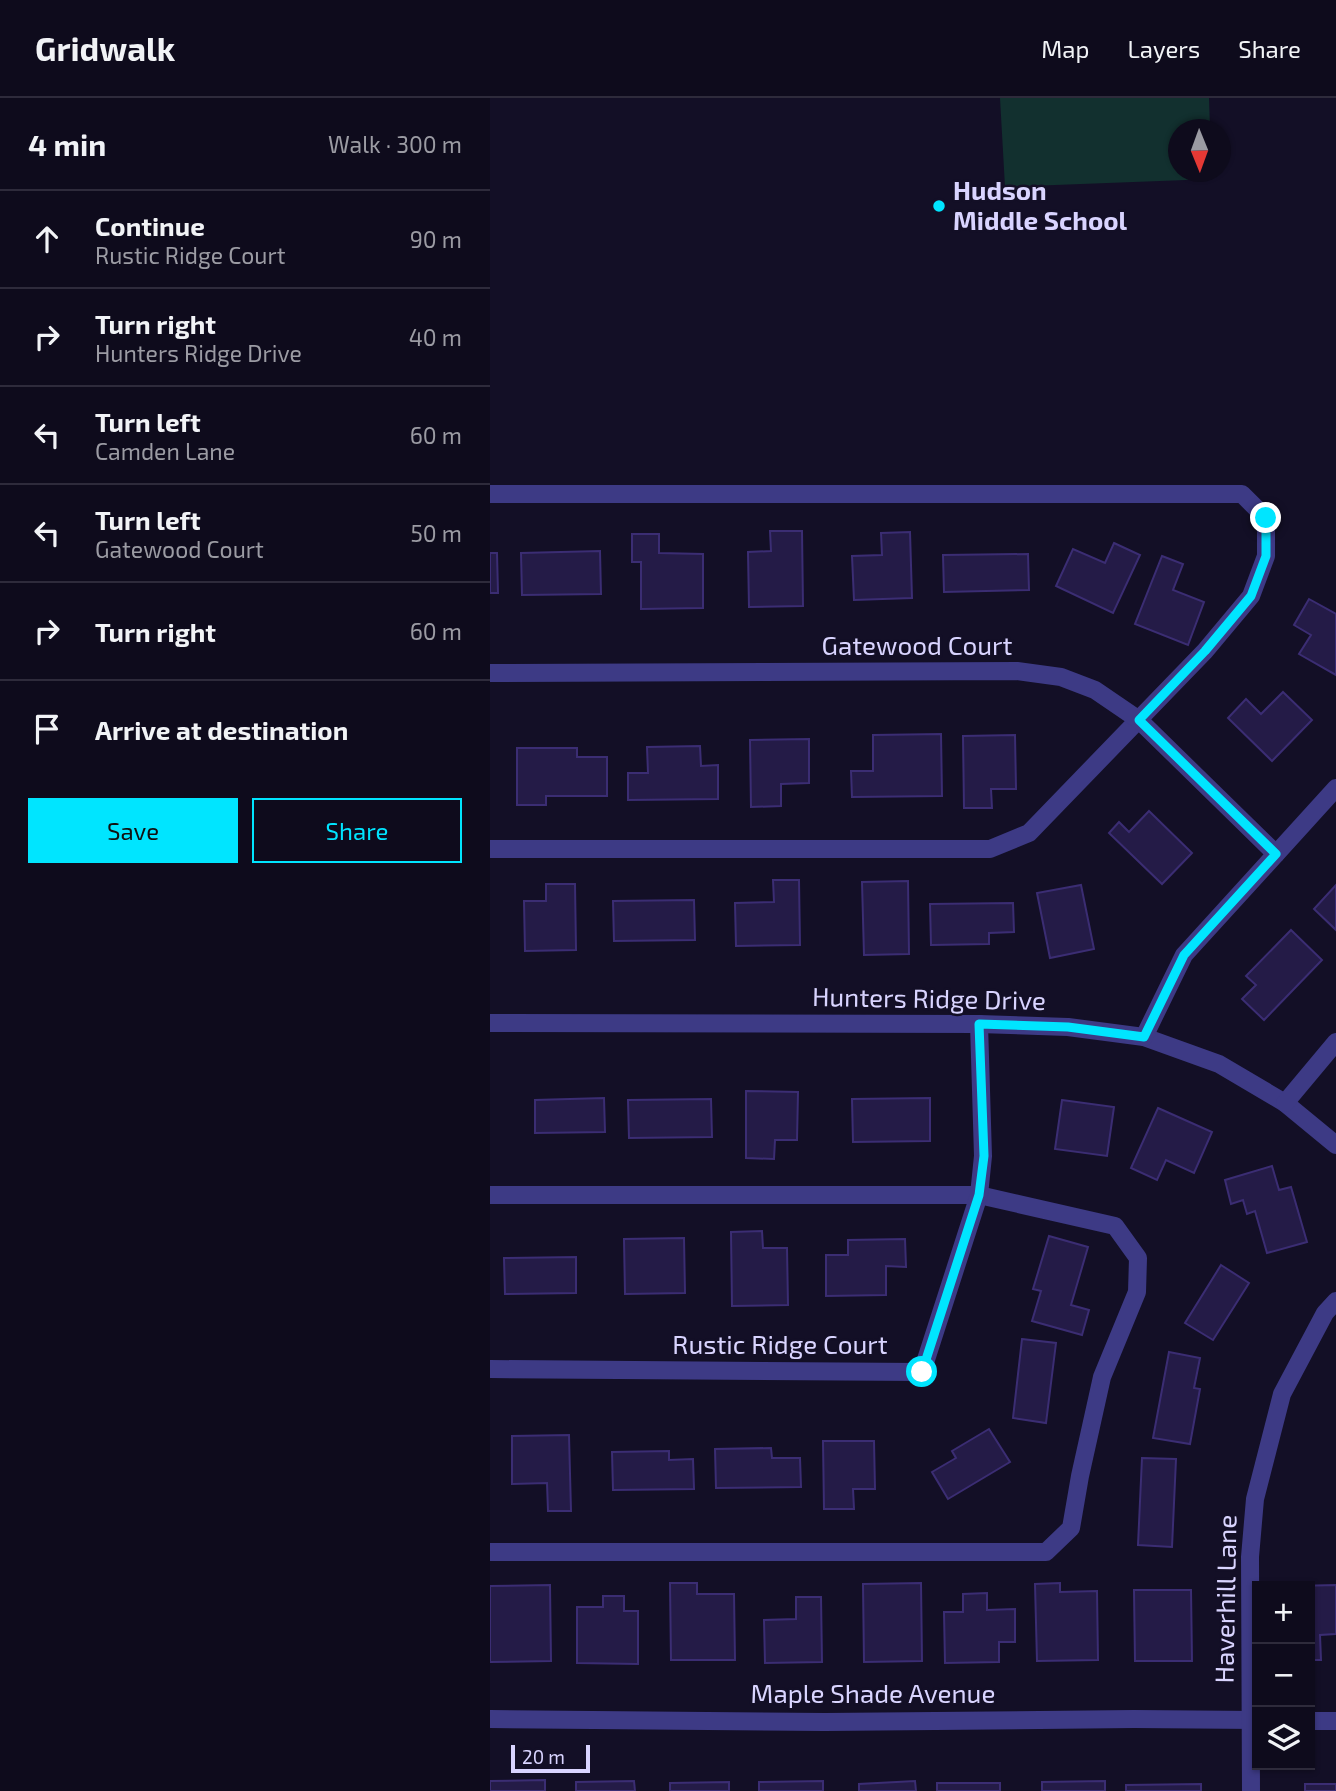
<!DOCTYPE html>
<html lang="en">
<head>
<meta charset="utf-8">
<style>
  :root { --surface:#0e0b1c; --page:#171425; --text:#f1f3f6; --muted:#9b9ba3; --line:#2e2b3b; --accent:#00e5ff }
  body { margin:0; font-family:"Exo 2",sans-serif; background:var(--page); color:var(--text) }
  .controls { position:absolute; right:21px; bottom:21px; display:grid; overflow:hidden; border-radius:0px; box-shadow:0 2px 5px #0004 }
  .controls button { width:63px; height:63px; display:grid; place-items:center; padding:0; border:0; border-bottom:2px solid var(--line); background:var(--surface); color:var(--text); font:35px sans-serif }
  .compass { position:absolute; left:678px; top:21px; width:63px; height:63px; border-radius:50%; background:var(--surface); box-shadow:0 2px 5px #0004; rotate:179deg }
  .scale { position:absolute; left:21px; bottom:18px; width:79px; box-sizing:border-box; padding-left:7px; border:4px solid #d9d4ff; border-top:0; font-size:19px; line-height:24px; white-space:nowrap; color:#d9d4ff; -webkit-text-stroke:5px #130f26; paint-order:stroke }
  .stop { position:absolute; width:21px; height:21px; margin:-16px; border:5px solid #00e5ff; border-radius:50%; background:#fff }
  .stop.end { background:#00e5ff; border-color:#fff; box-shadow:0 2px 7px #0008 }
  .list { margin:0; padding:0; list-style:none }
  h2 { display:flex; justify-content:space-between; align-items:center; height:91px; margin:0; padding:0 28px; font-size:30px }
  h2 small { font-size:23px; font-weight:400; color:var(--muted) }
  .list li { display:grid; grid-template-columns:46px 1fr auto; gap:21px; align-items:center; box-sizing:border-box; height:98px; padding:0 28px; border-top:2px solid var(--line) }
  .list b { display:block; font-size:26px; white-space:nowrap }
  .list p { margin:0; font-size:23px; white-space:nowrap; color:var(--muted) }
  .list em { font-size:23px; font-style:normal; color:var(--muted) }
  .actions { display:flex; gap:14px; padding:21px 28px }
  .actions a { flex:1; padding:16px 0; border:2px solid var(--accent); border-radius:0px; text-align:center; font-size:24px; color:var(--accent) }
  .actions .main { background:var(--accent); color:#111 }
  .icon { flex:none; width:38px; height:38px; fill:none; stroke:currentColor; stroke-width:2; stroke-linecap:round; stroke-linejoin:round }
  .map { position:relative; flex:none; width:846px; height:1693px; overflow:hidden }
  header { display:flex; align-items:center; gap:42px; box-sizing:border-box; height:98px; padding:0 35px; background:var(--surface); border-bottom:2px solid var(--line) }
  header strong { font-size:33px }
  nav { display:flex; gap:38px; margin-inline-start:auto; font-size:24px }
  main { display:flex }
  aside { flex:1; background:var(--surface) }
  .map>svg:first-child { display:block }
</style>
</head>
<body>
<header>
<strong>Gridwalk</strong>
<nav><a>Map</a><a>Layers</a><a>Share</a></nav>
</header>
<main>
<aside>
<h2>4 min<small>Walk · 300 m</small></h2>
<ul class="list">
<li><svg class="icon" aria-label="ahead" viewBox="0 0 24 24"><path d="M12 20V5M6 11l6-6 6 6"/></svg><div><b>Continue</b><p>Rustic Ridge Court</p></div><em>90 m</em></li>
<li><svg class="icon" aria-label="right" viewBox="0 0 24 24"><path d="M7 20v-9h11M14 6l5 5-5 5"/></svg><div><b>Turn right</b><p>Hunters Ridge Drive</p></div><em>40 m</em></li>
<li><svg class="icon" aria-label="left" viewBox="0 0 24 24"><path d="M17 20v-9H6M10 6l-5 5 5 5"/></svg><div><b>Turn left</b><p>Camden Lane</p></div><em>60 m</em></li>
<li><svg class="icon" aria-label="left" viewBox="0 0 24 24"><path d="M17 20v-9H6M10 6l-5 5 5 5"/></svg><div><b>Turn left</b><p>Gatewood Court</p></div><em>50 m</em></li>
<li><svg class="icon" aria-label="right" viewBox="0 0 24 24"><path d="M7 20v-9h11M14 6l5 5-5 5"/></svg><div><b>Turn right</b></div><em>60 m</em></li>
<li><svg class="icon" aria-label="arrive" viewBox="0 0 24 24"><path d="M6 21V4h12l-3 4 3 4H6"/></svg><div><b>Arrive at destination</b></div></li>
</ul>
<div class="actions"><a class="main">Save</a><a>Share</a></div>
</aside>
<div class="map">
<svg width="846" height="1693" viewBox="0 0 846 1693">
  <rect width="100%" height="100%" fill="#130f26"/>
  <path fill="#12302f" d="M510 0H719L720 31 688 32V74H722V81L515 89Z"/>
  <g fill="#241b47" stroke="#3b2d73" stroke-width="2">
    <path d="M280 433H312L313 508 259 509 258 454 281 453Z"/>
    <path d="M420 434 422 500 364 502 362 458 392 457 391 435Z"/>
    <path d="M142 436H169V455L213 456V510L151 511V464H142Z"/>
    <path d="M624 445 650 457 623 515 566 488 583 451 615 465Z"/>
    <path d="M110 453 111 496 32 497 31 455Z"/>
    <path d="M0 455H7L8 495H0Z"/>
    <path d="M538 456 539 492 454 494 453 457Z"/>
    <path d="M672 458 693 466 683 492 714 504 698 547 645 526Z"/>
    <path d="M819 501 846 516V577L809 556 821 537 804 527Z"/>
    <path d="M793 594 822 622 782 663 738 620 756 601 771 616Z"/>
    <path d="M451 636 452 698 362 699 361 673H383V637Z"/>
    <path d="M525 637 526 691H501L502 710H474L473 638Z"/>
    <path d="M319 641V685L291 686V708L261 709 260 642Z"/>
    <path d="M210 648 211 668 228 667V701L138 702V675H158L157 649Z"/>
    <path d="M27 650H87V659H117V698H56V707H27Z"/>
    <path d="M659 713 702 755 672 786 619 735 629 724 639 734Z"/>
    <path d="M283 782H309L310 847 246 848 245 805 284 804Z"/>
    <path d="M418 783 419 856 374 857 372 784Z"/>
    <path d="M56 786H85L86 852 35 853 34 803H56Z"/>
    <path d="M591 787 604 851 560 860 547 795Z"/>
    <path d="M846 787V832L824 811Z"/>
    <path d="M204 802 205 842 124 843 123 803Z"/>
    <path d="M523 805 524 834 499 835V846L441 847 440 806Z"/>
    <path d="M801 832 832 862 774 922 752 901 766 887 756 878Z"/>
    <path d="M256 993 308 994 307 1042H285L284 1061 256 1060Z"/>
    <path d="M114 1000 115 1034 45 1035V1002Z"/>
    <path d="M440 1000V1043L363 1044 362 1001Z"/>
    <path d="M221 1001 222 1039 139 1040 138 1002Z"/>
    <path d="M572 1002 624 1009 617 1058 565 1051Z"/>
    <path d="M668 1010 722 1034 704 1075 676 1062 667 1082 641 1070Z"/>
    <path d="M782 1068 789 1092 801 1089 817 1144 777 1155 765 1113 757 1116 753 1102 741 1106 735 1082Z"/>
    <path d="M272 1133 273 1150H297L298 1207 242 1208 241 1134Z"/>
    <path d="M559 1138 598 1149 581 1207 599 1212 592 1237 542 1223 551 1193 543 1191Z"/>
    <path d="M194 1140 195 1195 135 1196 134 1141Z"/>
    <path d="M415 1141 416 1169 396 1168V1197L336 1198V1157H358V1142Z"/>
    <path d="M86 1159V1195L15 1196 14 1160Z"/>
    <path d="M731 1167 759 1185 723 1242 695 1225Z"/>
    <path d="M532 1241 566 1245 556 1325 523 1320Z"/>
    <path d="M679 1254 710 1260 704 1290 710 1291 700 1346 663 1340Z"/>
    <path d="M499 1331 520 1364 458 1401 442 1374 466 1360 462 1353Z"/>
    <path d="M79 1337 81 1413H58L57 1385 22 1386V1338Z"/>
    <path d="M333 1343H384L385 1391H363L364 1411H334Z"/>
    <path d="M281 1350 282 1360H310L311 1389 226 1390 225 1351Z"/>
    <path d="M179 1353V1362L203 1361 204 1391 123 1392 122 1354Z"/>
    <path d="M652 1360 686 1361 682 1449 648 1447Z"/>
    <path d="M180 1485H207V1496H244L245 1562H181Z"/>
    <path d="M431 1485 432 1563 374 1564 373 1486Z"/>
    <path d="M570 1485V1494L607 1493 608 1562 547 1563 545 1486Z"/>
    <path d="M60 1487 61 1563 0 1564V1488Z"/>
    <path d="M846 1487V1536L830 1537 831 1562H820V1488H805Z"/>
    <path d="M644 1492H701L702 1563H645Z"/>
    <path d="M497 1495V1512L525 1511V1544H509V1564L455 1565 454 1514H473V1496Z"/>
    <path d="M113 1498H134V1513H148V1566L87 1565V1509H113Z"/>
    <path d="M306 1499H331L332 1564 275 1565 274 1522 306 1521Z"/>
    <path d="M55 1682V1693H0V1683Z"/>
    <path d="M144 1683 145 1693H86V1684Z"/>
    <path d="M333 1683V1693H269V1684Z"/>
    <path d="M425 1683 426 1693H369V1686Z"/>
    <path d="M615 1683V1693H552V1684Z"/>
    <path d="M239 1684V1693H180V1685Z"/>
    <rect x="447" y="1685" width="63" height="8"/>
    <path d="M711 1686V1693H636V1687Z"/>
    <rect x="815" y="1686" width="31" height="7"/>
  </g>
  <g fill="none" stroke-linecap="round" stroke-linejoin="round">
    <g stroke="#3d3a85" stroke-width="18">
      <path d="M0 396H752L776 420V458L761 498 715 553 539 735 500 751H0"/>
      <path d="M0 575 527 573 571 579 605 592 649 622 786 756"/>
      <path d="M0 925 489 926 578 929 654 939 729 966 795 1005 846 1047"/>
      <path d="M654 939 694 857 846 690"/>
      <path d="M795 1005 846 944"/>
      <path d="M0 1097H489L625 1128 648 1160 647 1194 612 1279 590 1378 581 1430 556 1454H0"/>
      <path d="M0 1271 432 1274 489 1097 493 1058 489 926"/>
      <path d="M0 1621 335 1624 644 1621 767 1622"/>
      <path d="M820 1623H846"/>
      <path d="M761 1693 760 1459 765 1401 792 1296 835 1215 846 1203"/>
    </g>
  </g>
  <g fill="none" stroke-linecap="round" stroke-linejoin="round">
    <path stroke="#00e5ff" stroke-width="9" d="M432 1274 489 1097 494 1058 489 926 578 929 654 939 694 857 786 756 649 622 715 553 761 498 776 458V420"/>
  </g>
  <circle fill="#00e5ff" stroke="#130f26" stroke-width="2.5" cx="449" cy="108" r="7"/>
  <g text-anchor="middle" stroke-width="5" stroke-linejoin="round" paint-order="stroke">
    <g font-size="26" font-weight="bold" fill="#d9d4ff" stroke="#130f26" text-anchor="start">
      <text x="463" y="102">Hudson<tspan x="463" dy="30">Middle School</tspan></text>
    </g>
    <g font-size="26" fill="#d9d4ff" stroke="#130f26">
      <text x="427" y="557">Gatewood Court</text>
      <text transform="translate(439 901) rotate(1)" y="9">Hunters Ridge Drive</text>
      <text x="290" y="1256">Rustic Ridge Court</text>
      <text transform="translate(736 1501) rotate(-89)" y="9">Haverhill Lane</text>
      <text x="383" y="1605">Maple Shade Avenue</text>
    </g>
  </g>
</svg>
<div class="controls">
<button>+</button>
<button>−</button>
<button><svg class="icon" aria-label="layers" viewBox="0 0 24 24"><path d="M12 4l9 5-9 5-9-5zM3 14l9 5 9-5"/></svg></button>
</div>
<svg class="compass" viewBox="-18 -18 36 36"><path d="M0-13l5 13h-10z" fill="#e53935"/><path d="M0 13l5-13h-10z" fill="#9b9ba3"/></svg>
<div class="scale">20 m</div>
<div class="stop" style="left:432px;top:1274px"></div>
<div class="stop end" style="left:776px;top:420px"></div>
</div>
</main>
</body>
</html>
